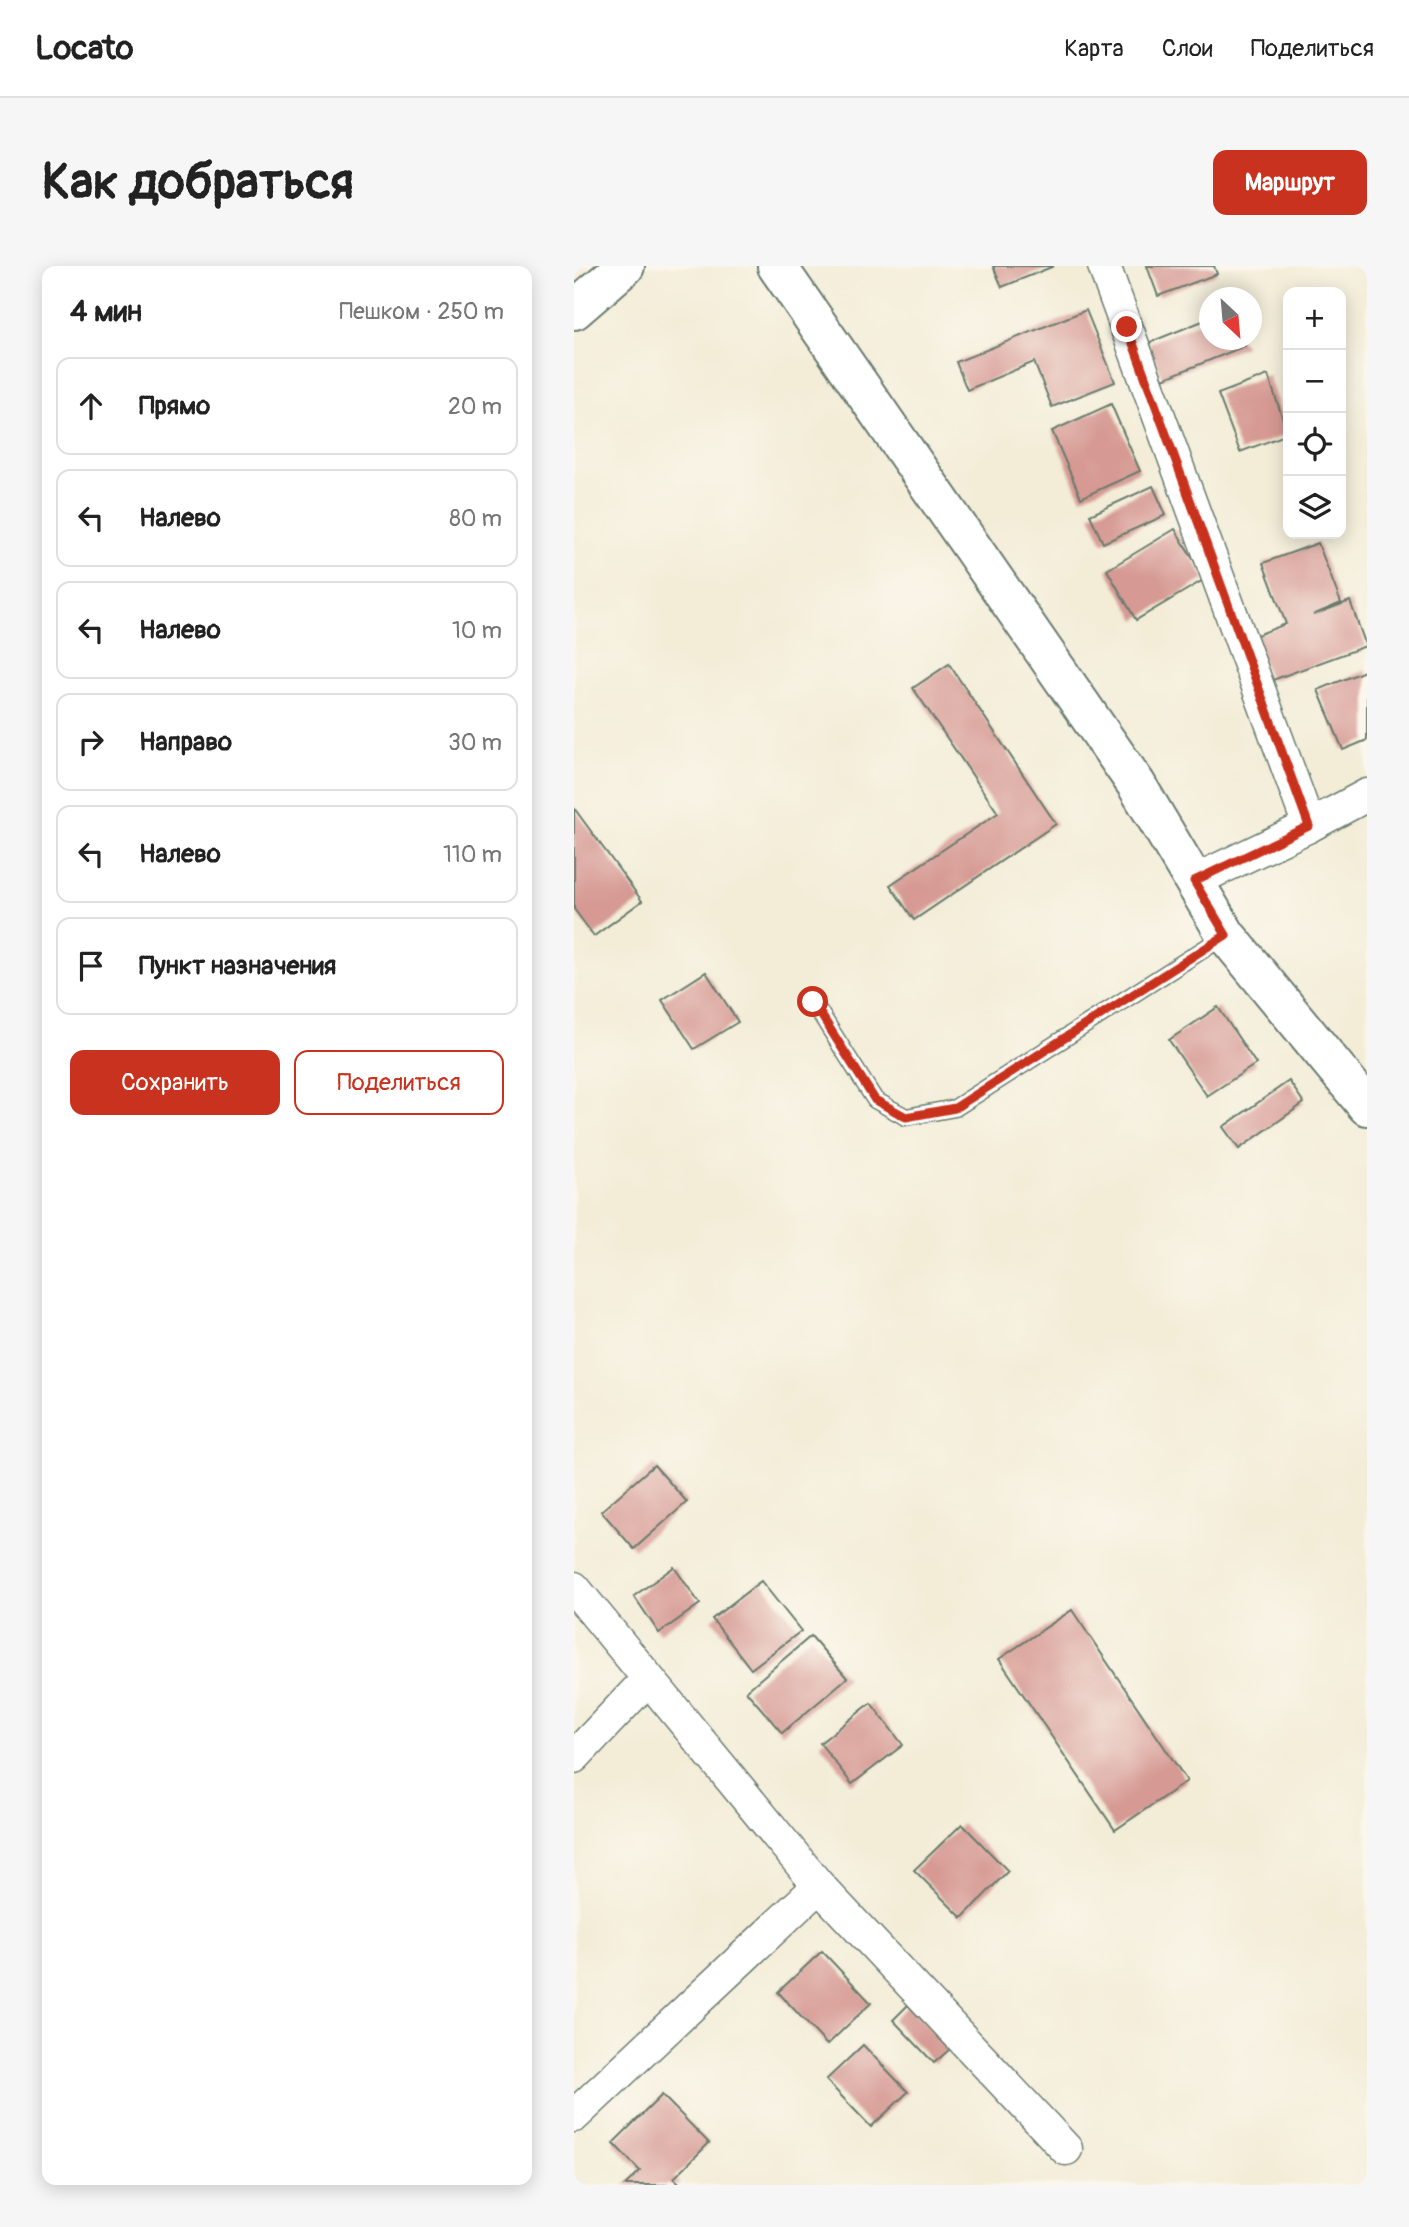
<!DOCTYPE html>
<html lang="ru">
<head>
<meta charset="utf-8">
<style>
  :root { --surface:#fff; --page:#f6f6f6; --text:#222; --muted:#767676; --line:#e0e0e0; --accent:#c8321e }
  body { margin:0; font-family:Pangolin,sans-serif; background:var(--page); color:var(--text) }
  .controls { position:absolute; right:21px; top:21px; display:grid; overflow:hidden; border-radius:14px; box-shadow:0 4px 18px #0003 }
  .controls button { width:63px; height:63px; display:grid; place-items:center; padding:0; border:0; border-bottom:2px solid var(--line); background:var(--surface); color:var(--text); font:35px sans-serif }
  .compass { position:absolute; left:625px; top:21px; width:63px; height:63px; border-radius:50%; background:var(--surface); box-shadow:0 4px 18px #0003; rotate:154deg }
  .stop { position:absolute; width:21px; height:21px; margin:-16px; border:5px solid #c8321e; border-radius:50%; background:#fff }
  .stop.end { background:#c8321e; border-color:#fff; box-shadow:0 2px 7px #0008 }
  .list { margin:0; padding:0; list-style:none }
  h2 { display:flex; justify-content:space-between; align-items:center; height:91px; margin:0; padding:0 28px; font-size:30px }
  h2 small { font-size:23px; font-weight:400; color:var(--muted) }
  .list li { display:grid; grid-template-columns:46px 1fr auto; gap:21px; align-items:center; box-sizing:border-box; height:98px; margin:0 14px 14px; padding:0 14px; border:2px solid var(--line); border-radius:14px }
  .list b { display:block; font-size:26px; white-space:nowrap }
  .list em { font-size:23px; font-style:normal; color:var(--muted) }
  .actions { display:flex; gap:14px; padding:21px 28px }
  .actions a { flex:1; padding:16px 0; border:2px solid var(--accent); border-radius:14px; text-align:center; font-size:24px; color:var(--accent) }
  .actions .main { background:var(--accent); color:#fff }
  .icon { flex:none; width:38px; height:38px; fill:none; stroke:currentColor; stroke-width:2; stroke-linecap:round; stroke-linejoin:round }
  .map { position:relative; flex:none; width:793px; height:1919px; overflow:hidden; border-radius:14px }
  header { display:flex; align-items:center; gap:42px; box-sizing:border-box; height:98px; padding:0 35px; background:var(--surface); border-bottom:2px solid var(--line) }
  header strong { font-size:33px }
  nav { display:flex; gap:38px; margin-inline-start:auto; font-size:24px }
  .intro { display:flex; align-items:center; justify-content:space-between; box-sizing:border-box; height:168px; padding:0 42px }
  h1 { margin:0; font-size:49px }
  .button { padding:18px 32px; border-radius:14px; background:var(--accent); color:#fff; font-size:24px; font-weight:700 }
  main { display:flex; gap:42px; padding:0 42px }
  aside { flex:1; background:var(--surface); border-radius:14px; box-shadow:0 4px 18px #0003 }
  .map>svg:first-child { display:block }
</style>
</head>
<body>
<header>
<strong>Locato</strong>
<nav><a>Карта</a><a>Слои</a><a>Поделиться</a></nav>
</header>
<div class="intro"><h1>Как добраться</h1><a class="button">Маршрут</a></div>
<main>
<aside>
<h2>4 мин<small>Пешком · 250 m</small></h2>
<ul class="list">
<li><svg class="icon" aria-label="ahead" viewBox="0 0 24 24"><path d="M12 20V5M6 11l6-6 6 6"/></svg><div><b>Прямо</b></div><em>20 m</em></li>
<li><svg class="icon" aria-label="left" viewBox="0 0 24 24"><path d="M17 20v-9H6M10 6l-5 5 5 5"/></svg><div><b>Налево</b></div><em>80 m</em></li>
<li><svg class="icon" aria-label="left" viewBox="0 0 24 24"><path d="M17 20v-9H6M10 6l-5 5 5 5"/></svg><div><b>Налево</b></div><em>10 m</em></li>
<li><svg class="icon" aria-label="right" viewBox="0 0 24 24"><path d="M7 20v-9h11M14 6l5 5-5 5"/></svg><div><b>Направо</b></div><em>30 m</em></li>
<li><svg class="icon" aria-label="left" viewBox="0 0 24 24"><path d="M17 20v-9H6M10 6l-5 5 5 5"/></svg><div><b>Налево</b></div><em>110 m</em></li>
<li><svg class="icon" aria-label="arrive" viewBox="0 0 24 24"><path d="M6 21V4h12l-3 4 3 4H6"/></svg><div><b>Пункт назначения</b></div></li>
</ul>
<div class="actions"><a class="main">Сохранить</a><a>Поделиться</a></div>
</aside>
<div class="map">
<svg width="793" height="1919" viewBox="0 0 793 1919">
  <rect width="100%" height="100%" fill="#fbf7ec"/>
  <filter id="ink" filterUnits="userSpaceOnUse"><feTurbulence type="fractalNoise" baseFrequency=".0143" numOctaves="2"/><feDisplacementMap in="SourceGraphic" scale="14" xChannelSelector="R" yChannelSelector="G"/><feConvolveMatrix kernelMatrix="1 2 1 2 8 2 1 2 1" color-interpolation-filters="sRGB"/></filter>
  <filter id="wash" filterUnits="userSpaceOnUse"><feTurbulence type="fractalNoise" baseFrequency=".00686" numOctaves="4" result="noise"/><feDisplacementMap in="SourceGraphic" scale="28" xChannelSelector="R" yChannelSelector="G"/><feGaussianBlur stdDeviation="1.57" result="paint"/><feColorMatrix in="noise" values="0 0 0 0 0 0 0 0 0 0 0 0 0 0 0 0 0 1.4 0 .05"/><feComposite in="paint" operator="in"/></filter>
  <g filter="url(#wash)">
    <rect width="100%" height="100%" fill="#f3edd8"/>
    <g id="blocks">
      <g fill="#d69993">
        <path d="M419 0H480L428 21Z"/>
        <path d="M573 0H640L643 8 584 30Z"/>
        <path d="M512 44 541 116 478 141 460 96 393 124 382 96Z"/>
        <path d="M636 52V74H668L671 80 589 113 574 77Z"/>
        <path d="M694 109 714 168 666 186 644 128Z"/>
        <path d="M537 138 566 205 507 232 478 165Z"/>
        <path d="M579 220 592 249 529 277 516 249Z"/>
        <path d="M601 263 631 313 562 354 533 304Z"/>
        <path d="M744 277 767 337 739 349 776 335 792 380 696 415 680 370 712 358 689 297Z"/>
        <path d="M375 398 482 558 340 654 316 619 424 547 339 422Z"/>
        <path d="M793 404V474L769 484 744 424Z"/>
        <path d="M0 542 68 635 20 670 0 643Z"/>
        <path d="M132 706 164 756 120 783 88 734Z"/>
        <path d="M644 741 682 798 633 830 595 774Z"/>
        <path d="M715 815 730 837 665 883 649 861Z"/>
        <path d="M80 1199 113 1236 60 1283 27 1245Z"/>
        <path d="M100 1301 126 1338 85 1367 60 1330Z"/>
        <path d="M187 1315 227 1365 177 1403 138 1353Z"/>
        <path d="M498 1344 613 1515 541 1564 425 1393Z"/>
        <path d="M237 1370 273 1412 208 1467 172 1425Z"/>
        <path d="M297 1437 329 1479 278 1518 246 1477Z"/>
        <path d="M388 1558 434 1605 388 1652 340 1604Z"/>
        <path d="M248 1685 297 1737 253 1779 204 1726Z"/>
        <path d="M334 1739 376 1783 360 1797 319 1754Z"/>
        <path d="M289 1779 334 1826 297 1861 252 1814Z"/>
        <path d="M88 1829 135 1877 100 1912 107 1919H51L66 1905 39 1877Z"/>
      </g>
    </g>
  </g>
  <g filter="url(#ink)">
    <use href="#blocks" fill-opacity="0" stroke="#697b6d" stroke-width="2"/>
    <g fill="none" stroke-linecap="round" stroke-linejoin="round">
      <defs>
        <path id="lane" d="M239 736 301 834 332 851 381 842 652 669"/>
        <g id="street">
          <path d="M530 0 735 560 620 615"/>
          <path d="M735 560 793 529"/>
          <path d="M0 1322 245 1620 0 1850"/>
          <path d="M0 1491 74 1413"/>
          <path d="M245 1620 492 1883"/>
        </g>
        <g id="secondary">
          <path d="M203 0 562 518 652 669 793 840"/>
          <path d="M0 44 51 0"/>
        </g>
      </defs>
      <use href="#lane" stroke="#697b6d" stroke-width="19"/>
      <use href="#street" stroke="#697b6d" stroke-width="35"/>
      <use href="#secondary" stroke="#697b6d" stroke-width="42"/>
      <use href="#lane" stroke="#fff" stroke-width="16"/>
      <use href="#street" stroke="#fff" stroke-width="32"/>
      <use href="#secondary" stroke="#fff" stroke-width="38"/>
    </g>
  </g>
  <g fill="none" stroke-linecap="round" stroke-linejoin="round" filter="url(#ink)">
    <path stroke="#c8321e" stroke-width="9" d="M239 736 301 834 332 851 381 842 652 669 620 615 735 560 553 61"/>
  </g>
</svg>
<div class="controls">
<button>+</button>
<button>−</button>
<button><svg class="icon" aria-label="locate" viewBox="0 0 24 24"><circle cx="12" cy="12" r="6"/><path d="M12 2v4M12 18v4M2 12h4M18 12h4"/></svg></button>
<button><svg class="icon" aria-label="layers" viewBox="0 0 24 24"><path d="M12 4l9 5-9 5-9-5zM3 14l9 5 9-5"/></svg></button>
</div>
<svg class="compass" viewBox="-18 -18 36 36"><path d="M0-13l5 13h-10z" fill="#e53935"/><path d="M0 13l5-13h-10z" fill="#767676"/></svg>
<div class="stop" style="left:239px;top:736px"></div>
<div class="stop end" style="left:553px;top:61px"></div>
</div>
</main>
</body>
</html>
